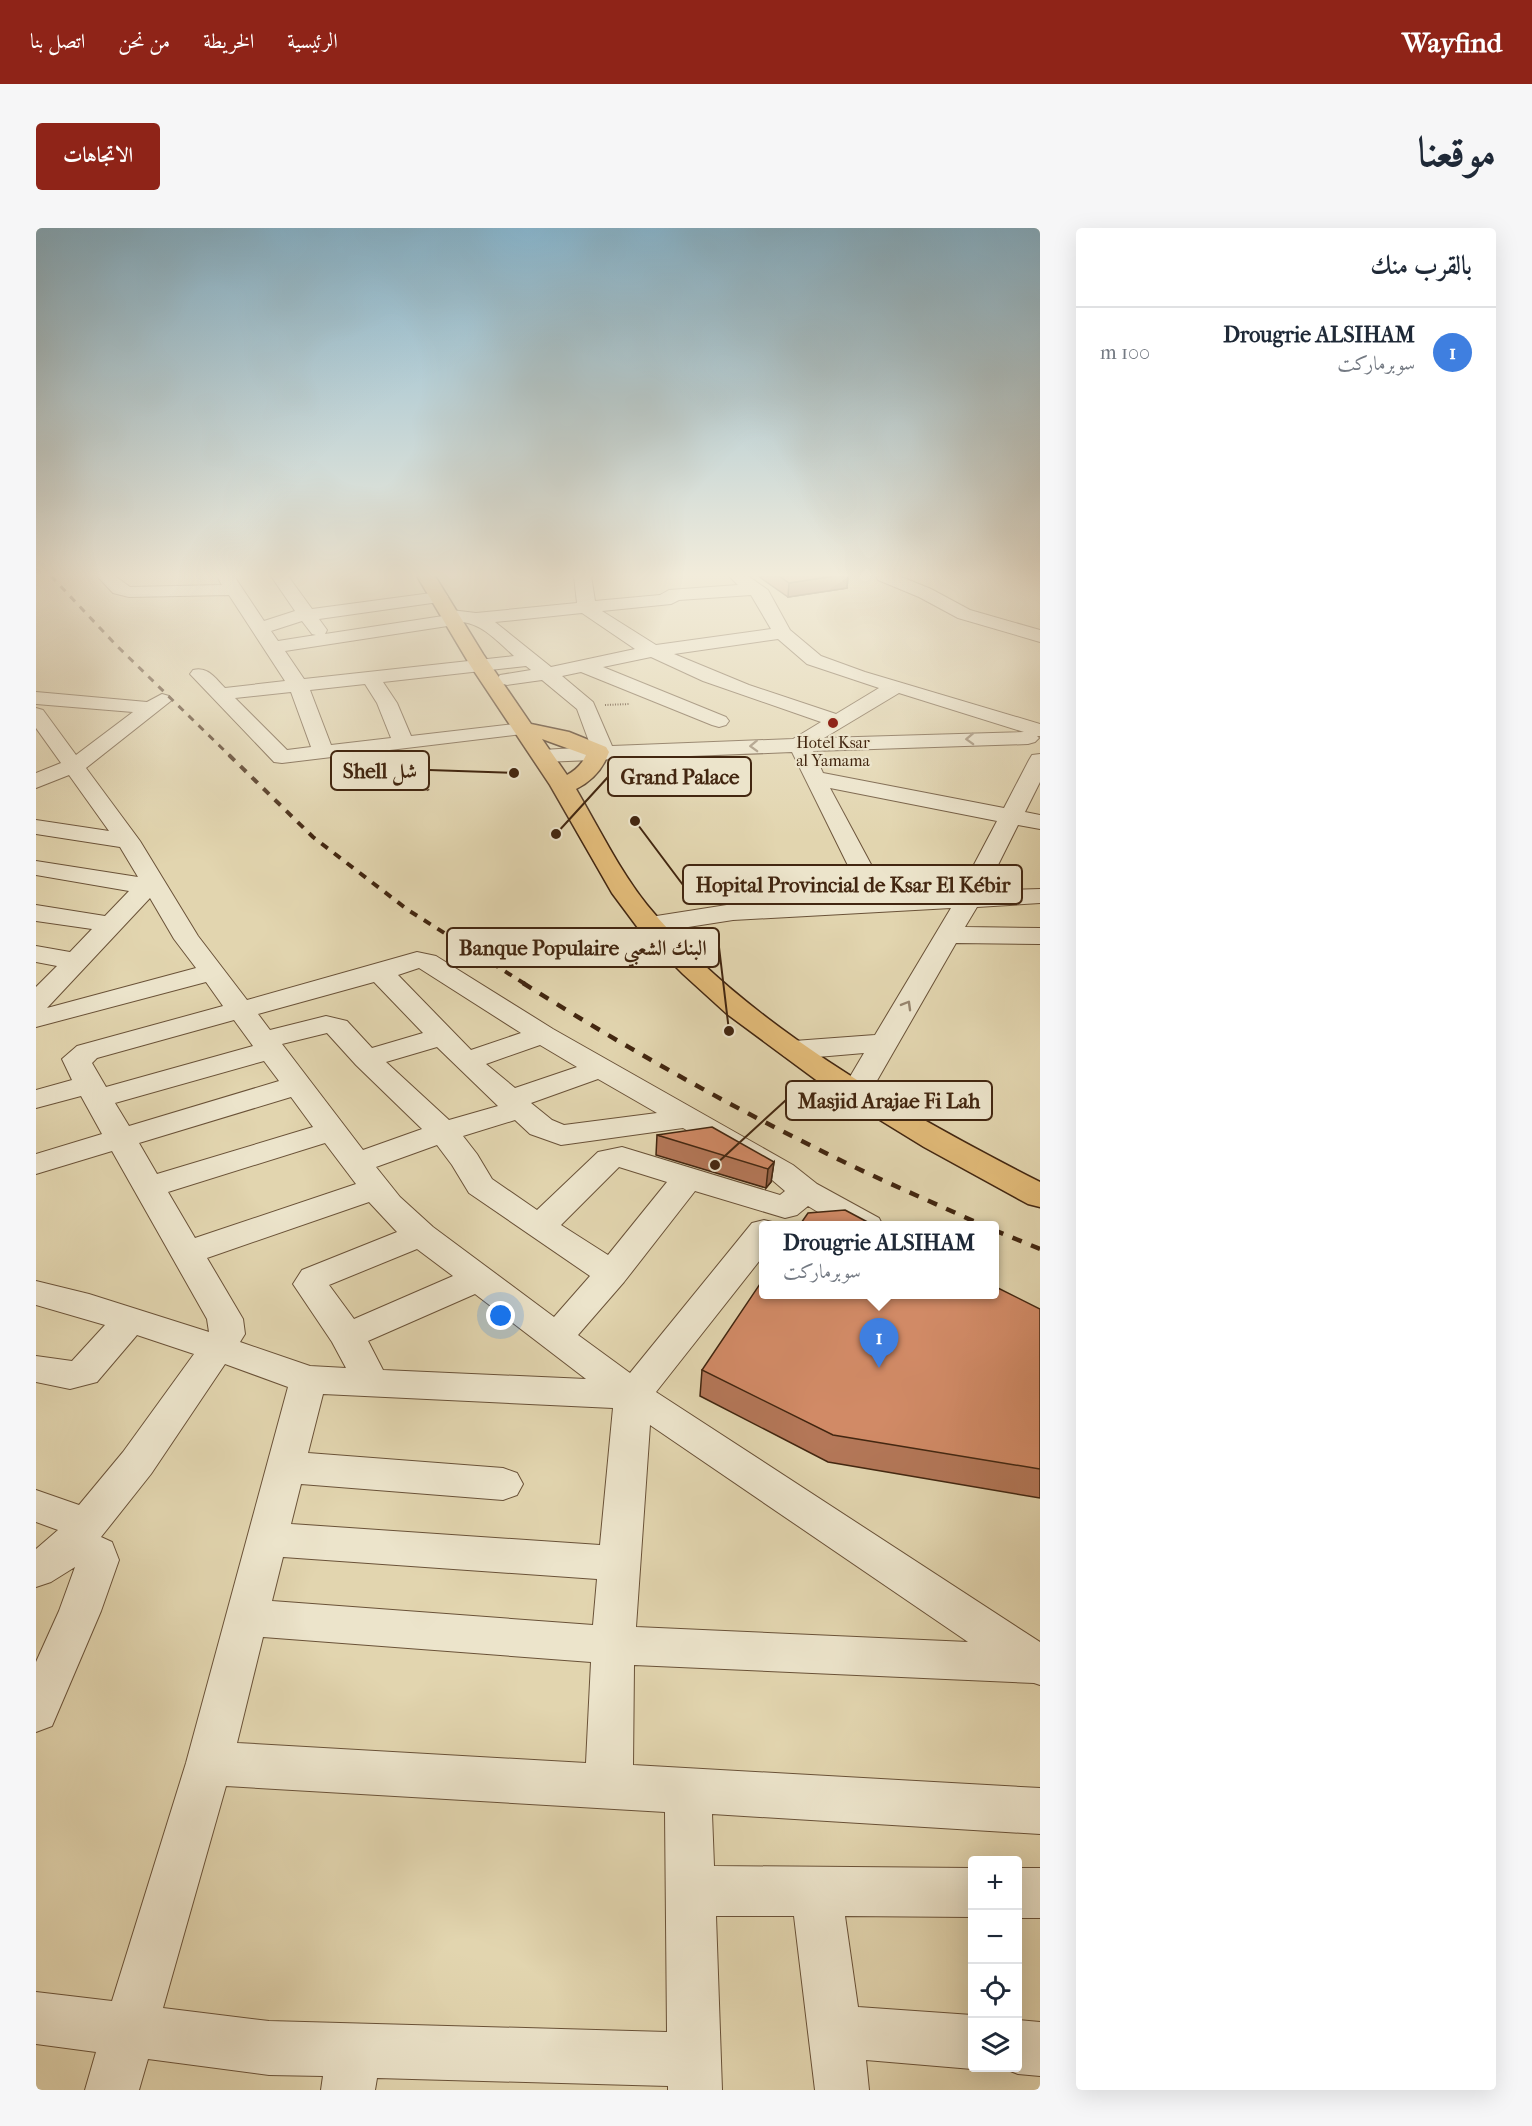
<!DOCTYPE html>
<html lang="ar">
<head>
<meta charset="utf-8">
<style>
  :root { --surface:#fff; --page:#f6f6f7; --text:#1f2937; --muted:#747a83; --line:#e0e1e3; --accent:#8f2418 }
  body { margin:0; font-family:"IM FELL French Canon",Amiri,serif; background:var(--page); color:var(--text); direction:rtl }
  .controls { position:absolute; right:18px; bottom:18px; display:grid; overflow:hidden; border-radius:6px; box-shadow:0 6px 24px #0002 }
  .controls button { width:54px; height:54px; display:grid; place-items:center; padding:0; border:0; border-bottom:2px solid var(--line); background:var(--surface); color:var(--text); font:30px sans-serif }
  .you { position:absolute; left:465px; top:1088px; width:21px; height:21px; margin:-15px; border:4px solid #fff; border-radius:50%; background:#1a73e8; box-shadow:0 0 0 9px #1a73e833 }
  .badge { display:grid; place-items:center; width:39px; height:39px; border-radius:50%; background:var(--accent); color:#fff; font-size:20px; font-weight:700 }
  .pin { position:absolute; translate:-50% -50px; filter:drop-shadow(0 2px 3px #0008) }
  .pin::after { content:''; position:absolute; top:32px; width:21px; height:18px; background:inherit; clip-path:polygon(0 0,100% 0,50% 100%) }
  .popup { position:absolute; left:723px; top:993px; width:240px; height:78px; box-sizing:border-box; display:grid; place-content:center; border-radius:6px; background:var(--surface); filter:drop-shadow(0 2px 4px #0005); font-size:20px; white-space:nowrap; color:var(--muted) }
  .popup b { font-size:22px; color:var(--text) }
  .popup::after { content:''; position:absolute; left:50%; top:100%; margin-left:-12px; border:12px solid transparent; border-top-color:var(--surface) }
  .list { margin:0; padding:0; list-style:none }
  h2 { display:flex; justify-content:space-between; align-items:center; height:78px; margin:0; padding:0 24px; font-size:26px }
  h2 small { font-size:20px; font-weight:400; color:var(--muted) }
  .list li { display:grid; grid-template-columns:39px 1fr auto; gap:18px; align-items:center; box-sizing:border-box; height:90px; padding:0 24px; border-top:2px solid var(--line) }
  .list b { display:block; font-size:22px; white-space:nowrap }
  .list p { margin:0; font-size:20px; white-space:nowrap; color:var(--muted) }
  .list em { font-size:20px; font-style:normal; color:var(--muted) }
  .icon { flex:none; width:33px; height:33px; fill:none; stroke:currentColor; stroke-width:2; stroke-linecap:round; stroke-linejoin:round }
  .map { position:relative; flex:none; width:1004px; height:1862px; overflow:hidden; direction:ltr; border-radius:6px }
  header { display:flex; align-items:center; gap:36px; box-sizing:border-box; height:84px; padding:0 30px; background:var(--accent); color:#fff }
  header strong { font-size:28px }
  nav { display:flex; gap:33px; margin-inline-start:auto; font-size:21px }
  .intro { display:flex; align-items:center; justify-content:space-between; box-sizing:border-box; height:144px; padding:0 36px }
  h1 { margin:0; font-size:42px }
  .button { padding:15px 27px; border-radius:6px; background:var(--accent); color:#fff; font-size:21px; font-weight:700 }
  main { display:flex; gap:36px; padding:0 36px }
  aside { flex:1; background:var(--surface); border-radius:6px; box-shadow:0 6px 24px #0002 }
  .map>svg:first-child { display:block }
</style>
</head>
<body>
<header>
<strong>Wayfind</strong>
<nav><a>الرئيسية</a><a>الخريطة</a><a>من نحن</a><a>اتصل بنا</a></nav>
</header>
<div class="intro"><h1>موقعنا</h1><a class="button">الاتجاهات</a></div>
<main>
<aside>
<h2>بالقرب منك<small></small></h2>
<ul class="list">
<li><span class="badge" style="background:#3f7fe0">1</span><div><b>Drougrie ALSIHAM</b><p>سوبرماركت</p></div><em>100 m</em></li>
</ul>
</aside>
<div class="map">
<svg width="1004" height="1862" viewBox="0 0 1004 1862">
  <rect width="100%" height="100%" fill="#e2d5af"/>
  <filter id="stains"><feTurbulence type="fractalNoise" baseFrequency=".00333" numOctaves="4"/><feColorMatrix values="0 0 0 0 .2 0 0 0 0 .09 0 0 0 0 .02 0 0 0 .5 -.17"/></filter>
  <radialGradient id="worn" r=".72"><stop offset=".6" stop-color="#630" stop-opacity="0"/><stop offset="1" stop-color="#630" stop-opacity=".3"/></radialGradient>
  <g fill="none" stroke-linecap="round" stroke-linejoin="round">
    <defs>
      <g id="minor">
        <path d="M61 348H79L94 359 186 357 181 348H198L228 393 259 383 235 348H252L276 381 403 364 409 365 412 369 409 373 403 374 283 391 291 402 289 406 407 388 409 383 415 382 440 385 541 375 538 348H555L559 373 624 367 633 362 702 357 693 348H712L732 362 754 402 785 428 829 444 1004 496V508H1001L1003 510 999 514 992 516 777 523 787 545 968 580 993 532 996 527 1004 526V554L989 584 1004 587V601L982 597 949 663 1004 661V675L941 679 929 699 1004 700V716L920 715 831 870 820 873 809 870 805 864 828 825 758 831 748 828 744 822 748 816 758 813 839 807 915 680 697 692 614 705 605 702 601 697 605 692 614 689 697 676 828 670 756 524 507 534 499 533 496 528 499 523 507 522 555 519 541 481 506 452 471 457 464 455 461 451 464 447 495 442 490 438 347 454 361 475 375 508 487 495 494 497 497 501 494 505 246 535 238 534 154 446 157 442C172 438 179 450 189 460L249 453 193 367 93 369 77 365ZM715 367 735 401 620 417 566 383 635 376 643 372ZM546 385 599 421 515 439 459 394ZM266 393 276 406 280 407 242 413 235 403ZM426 394C447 396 463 415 478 428L268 451 249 423 418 397ZM742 411 771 436 843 460 800 486 713 457 638 426ZM615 429 667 453 785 494 757 511 576 518 557 474 526 448 545 444 676 497 683 499 690 497 693 493 690 489 567 439ZM329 456 341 475 355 510 295 517 274 462ZM255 464 275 519 251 522 199 470ZM863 465 988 504 788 510ZM794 560 961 593 923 665 852 668Z"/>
        <path d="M840 348H863L895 361 934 382 1004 402V414L922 390 883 369 842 352Z"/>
        <path d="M0 464 111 474 126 466 133 468 136 472 50 540 104 613 162 708 211 772 381 724 400 728 517 801 757 937 781 956 843 990 847 998H805L772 978 761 987 749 990 659 963 588 1054 542 1107 594 1145 716 995 728 992 740 995 741 998H728V1027L620 1164 1004 1414V1457L998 1455 598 1437 597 1537 1004 1560V1606L676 1586 678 1638 936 1640V1689L809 1688 822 1779 936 1787V1840H939L936 1841 830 1832 833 1862H779L758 1688H680L686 1862H632V1858L341 1850 339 1862H285L287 1848 233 1847 112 1831 103 1862H49L60 1824 0 1816V1764L76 1773 150 1535 252 1159 189 1136 115 1246 65 1309 76 1314 83 1332 65 1383 16 1498 0 1504V1434L23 1383 39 1339 15 1354 0 1359V1321L22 1302 0 1294V1262L43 1277 87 1224 158 1126 101 1107 61 1154 34 1161 0 1154V1128L36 1133 69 1097 0 1077V1053L53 1066 173 1104 171 1091 76 923 0 946V926L66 906 45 868 0 880V862L36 852 26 831 41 818 187 778 170 754 0 799V759L21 738 0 734V718L34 724 56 701 0 693V677L69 688 93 663 0 647V633L102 649 84 619 0 606V592L73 603 33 547 0 560V545L25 535 0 500V480L7 482 40 527 97 484 0 476ZM114 670 138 711 160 740 11 780ZM383 740 485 805 435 822 362 747ZM338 754 387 805 336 820 311 793 290 788 234 802 222 786ZM198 792 217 818 70 859 56 835 61 830ZM291 805 320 837 386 901 327 922 246 816ZM504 817 541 839 479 860 450 836ZM401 819 462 878 413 892 350 834ZM228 833 243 853 93 898 79 875ZM562 851 621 885 528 897 516 892 495 875ZM255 869 277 899 121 946 103 915ZM479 892 494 906 525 917 647 900 735 951 749 963 744 967 586 919 562 924 501 982 456 951 441 926 427 908ZM289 915 320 956 159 1010 132 964ZM401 917 416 937 433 965 554 1048 518 1089 397 999 364 969 340 939ZM583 939 631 954 572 1027 525 997ZM333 974 361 1004 266 1042 257 1056 296 1114 310 1140 274 1138 204 1114 209 1106 207 1091 171 1030ZM381 1021 417 1048 318 1091 293 1057ZM439 1066 550 1151 347 1142 332 1113ZM287 1166 577 1180 564 1317 255 1296 265 1256 467 1272 481 1267 487 1256 481 1245 467 1240 272 1225ZM614 1197 932 1414 600 1399ZM247 1329 561 1351 557 1397 236 1373ZM227 1409 555 1434 550 1535 201 1515ZM190 1558 629 1584 631 1804 233 1793 127 1780Z"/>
        <rect x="982" y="1640" width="22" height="50"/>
        <path d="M982 1792 1004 1794V1848L982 1846 967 1840H982Z"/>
      </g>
      <path id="major" d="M381 348H399L447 426 495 496 533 504 570 519 573 524C567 541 556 553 540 561 563 600 583 642 611 677 709 796 869 885 1004 954V979L992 976 888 919 787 857 691 786 647 746 605 704 576 665 514 557 434 437ZM506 511 550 527C546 536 540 542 531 547Z"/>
    </defs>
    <use href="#minor" stroke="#6a5238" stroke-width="2"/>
    <use href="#major" stroke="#422610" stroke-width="3"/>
    <path stroke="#422610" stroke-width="2" stroke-dasharray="1 1.5" stroke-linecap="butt" d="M569 477 594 476"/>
    <path stroke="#422610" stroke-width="3" stroke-dasharray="1.5 2" stroke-linecap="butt" d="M376 530 393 564"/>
    <use href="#minor" fill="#ece4cb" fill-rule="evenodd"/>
    <use href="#major" fill="#e1ba78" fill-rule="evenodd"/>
    <path stroke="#422610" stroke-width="3" stroke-dasharray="7 7" stroke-linecap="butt" d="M15 348 80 417 195 529"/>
    <path stroke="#422610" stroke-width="4" stroke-dasharray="8 8" stroke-linecap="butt" d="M193 527 277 609 372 682 489 756"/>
    <g stroke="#422610" stroke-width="4.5" stroke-dasharray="10 10" stroke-linecap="butt">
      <path d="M487 755C590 820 697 880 806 933 853 956 901 976 948 998"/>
      <path d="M958 1002 1004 1021"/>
    </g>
  </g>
  <g fill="#b47758" stroke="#422610" stroke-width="1.5">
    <path d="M722 348H812L811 360 752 369Z"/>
    <path d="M621 907 738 934 735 954 730 960 620 927Z"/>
    <path d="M1004 1081V1270L792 1234 664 1168 666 1142Z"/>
  </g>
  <g fill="#926147" stroke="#422610" stroke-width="1.5">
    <path d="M798 348H812L811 360 752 369 753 355Z"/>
    <path d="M738 934 735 954 730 960 732 941Z"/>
  </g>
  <g fill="#d18a66" stroke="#422610" stroke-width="1.5">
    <path d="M743 348H798L753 355Z"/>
    <path d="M676 899 738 934 732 941 621 907Z"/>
    <path d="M809 982 839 998H763L772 985Z"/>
    <path d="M728 1050V1066H958V1058L1004 1081V1241L797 1207 666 1142Z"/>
  </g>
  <defs><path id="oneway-chevron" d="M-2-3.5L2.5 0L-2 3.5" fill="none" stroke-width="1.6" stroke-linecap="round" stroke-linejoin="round" transform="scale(1.5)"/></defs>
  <g stroke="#97856e">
    <use href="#oneway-chevron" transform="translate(934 511) rotate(178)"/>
    <use href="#oneway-chevron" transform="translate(718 518) rotate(178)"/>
    <use href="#oneway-chevron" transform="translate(871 777) rotate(-60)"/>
  </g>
  <linearGradient id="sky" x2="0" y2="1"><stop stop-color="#87b6cf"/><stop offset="0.57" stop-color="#f2ecdb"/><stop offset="1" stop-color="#f2ecdb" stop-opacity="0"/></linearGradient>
  <rect width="1004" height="609" fill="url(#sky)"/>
  <circle fill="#8f2418" stroke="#ece4cb" stroke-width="2" cx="797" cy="495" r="6"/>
  <g text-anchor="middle" stroke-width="4.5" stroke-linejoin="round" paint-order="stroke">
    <g font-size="16" fill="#422610" stroke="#ece4cb">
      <text x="797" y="520">Hotel Ksar<tspan x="797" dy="18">al Yamama</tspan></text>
    </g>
  </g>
  <path fill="none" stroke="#422610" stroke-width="2" d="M478 545L393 542M520 606L572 549M599 593L647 657M693 803L683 719M679 937L750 872"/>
  <g fill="#422610" stroke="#ece4cb" stroke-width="2">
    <circle cx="478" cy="545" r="6"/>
    <circle cx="520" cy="606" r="6"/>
    <circle cx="599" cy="593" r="6"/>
    <circle cx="693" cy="803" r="6"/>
    <circle cx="679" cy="937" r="6"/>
  </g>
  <g fill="#ece4cb" stroke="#422610" stroke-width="2">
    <rect x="295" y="523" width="98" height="39" rx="6"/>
    <rect x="572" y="529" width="143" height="39" rx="6"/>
    <rect x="647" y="637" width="339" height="39" rx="6"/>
    <rect x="411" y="700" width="272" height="39" rx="6"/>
    <rect x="750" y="853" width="206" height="39" rx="6"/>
  </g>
  <g font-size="21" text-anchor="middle" font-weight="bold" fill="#422610">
    <text x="344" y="550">Shell شل</text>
    <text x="644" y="556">Grand Palace</text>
    <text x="817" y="664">Hopital Provincial de Ksar El Kébir</text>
    <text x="547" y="727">Banque Populaire البنك الشعبي</text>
    <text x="853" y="880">Masjid Arajae Fi Lah</text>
  </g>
  <rect width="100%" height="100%" filter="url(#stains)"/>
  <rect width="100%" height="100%" fill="url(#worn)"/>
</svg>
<div class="controls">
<button>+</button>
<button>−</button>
<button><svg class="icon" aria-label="locate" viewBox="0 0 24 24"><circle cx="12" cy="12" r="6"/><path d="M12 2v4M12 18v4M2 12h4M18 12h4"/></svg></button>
<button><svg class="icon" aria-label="layers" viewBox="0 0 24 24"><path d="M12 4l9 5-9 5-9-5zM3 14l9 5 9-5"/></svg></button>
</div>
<div class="you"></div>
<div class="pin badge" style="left:843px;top:1140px;background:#3f7fe0">1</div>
<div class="popup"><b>Drougrie ALSIHAM</b>سوبرماركت</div>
</div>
</main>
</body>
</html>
